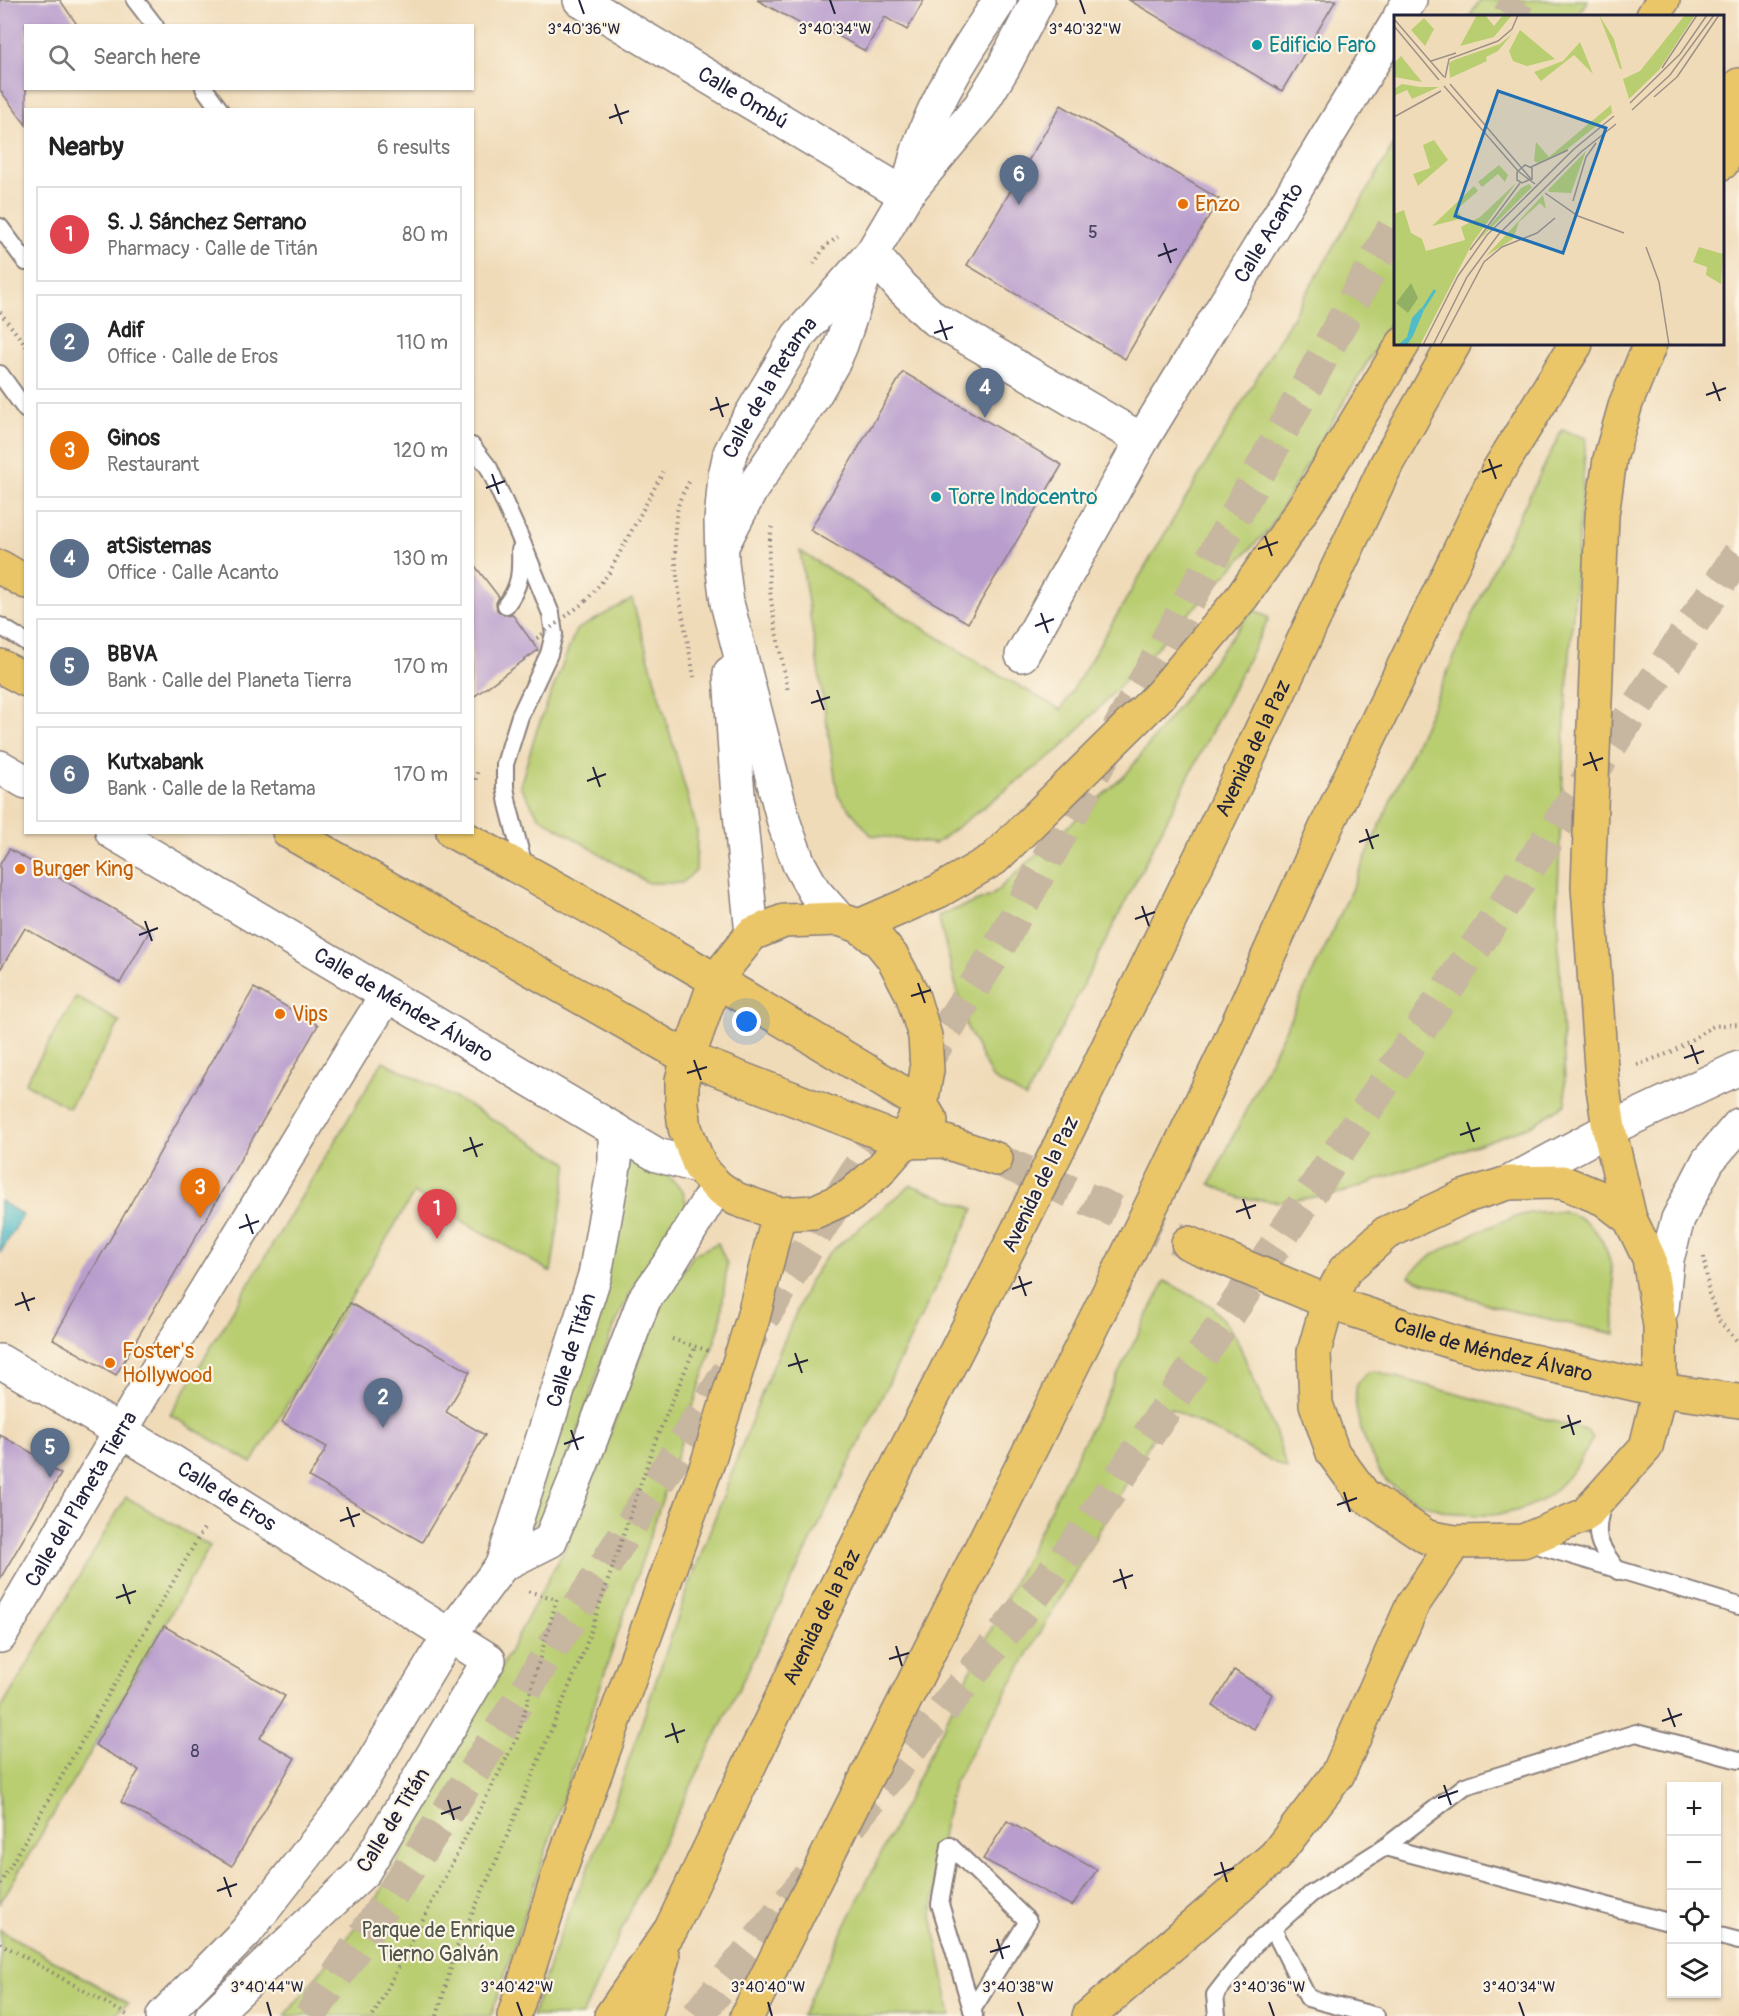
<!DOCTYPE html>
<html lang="en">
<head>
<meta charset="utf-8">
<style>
  :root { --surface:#fff; --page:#f6f6f6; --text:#222; --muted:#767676; --line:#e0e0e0; --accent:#1a73e8 }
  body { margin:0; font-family:Pangolin,sans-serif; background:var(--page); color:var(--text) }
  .controls { position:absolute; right:18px; bottom:18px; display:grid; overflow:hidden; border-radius:0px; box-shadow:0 2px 4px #0004 }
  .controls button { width:54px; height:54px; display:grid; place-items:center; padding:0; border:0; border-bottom:2px solid var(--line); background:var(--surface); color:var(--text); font:30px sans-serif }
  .you { position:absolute; left:747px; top:1022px; width:21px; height:21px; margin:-15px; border:4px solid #fff; border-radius:50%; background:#1a73e8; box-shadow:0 0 0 9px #1a73e833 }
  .badge { display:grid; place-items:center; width:39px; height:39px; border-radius:50%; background:var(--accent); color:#fff; font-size:20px; font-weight:700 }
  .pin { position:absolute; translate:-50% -50px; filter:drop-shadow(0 2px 3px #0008) }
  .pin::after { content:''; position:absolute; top:32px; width:21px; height:18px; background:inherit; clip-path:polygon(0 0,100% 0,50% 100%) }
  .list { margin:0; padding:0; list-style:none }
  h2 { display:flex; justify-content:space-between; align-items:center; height:78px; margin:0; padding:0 24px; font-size:26px }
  h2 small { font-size:20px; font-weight:400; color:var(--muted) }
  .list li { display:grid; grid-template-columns:39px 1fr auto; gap:18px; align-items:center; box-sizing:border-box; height:96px; margin:0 12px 12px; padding:0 12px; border:2px solid var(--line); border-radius:0px }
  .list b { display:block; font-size:22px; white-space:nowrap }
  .list p { margin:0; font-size:20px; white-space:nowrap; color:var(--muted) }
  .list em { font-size:20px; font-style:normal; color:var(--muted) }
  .icon { flex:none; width:33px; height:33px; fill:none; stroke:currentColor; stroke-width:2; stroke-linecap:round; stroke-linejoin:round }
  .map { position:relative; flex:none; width:1739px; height:2016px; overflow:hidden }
  .search { position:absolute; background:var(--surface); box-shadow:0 2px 4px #0004; left:24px; top:24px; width:450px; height:66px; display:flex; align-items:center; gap:15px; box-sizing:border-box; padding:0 21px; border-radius:0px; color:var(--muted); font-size:22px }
  .panel { position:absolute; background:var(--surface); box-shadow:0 2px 4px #0004; left:24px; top:108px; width:450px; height:726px; border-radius:0px }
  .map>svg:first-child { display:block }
</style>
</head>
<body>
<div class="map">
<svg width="1739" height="2016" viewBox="0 0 1739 2016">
  <rect width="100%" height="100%" fill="#fcf5e5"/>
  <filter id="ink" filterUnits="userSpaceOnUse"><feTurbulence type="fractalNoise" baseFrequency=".0167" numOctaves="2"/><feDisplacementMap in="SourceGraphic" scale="12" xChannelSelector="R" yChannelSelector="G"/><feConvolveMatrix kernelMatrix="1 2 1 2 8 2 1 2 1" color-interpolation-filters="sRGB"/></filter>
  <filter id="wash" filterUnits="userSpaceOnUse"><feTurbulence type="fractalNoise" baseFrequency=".008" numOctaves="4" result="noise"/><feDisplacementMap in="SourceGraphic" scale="24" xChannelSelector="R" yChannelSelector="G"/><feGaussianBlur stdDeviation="1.35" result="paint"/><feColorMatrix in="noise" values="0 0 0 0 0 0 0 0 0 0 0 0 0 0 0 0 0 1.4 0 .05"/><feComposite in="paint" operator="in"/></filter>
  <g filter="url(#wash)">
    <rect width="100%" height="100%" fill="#f0dbb9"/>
    <g fill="#b9cd71" stroke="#6e7856" stroke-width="1.5">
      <path d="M1480 0H1588L1577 16H1470Z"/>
      <path d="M1395 143V315L1270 528 1060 749 935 844 871 835 838 796 800 551 979 663 1061 710Z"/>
      <path d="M1562 430 1586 438 1565 722 1557 912 1566 1104 1530 1126 1341 1193 1281 1202 1240 1198 1210 1184 1333 931 1494 567Z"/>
      <path d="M632 599 697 830 696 870 682 883H648L539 817 520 786 536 732 576 630Z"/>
      <path d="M1253 609 1269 618 1026 1098 992 1078 966 1025 938 916 991 896 1127 773Z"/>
      <path d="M76 997 120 1022 69 1108 25 1083Z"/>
      <path d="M383 1061 468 1105 568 1163 551 1272 414 1193 252 1463 170 1415Z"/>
      <path d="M630 1156 665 1173 683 1191 687 1206 677 1226 633 1286 610 1336 571 1453 542 1519 525 1529Z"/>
      <path d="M911 1185 974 1209 637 1896 582 2016H532L560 1934 608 1821 683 1602 761 1395 809 1282 828 1254Z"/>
      <path d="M1563 1211C1568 1214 1575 1215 1580 1218 1619 1241 1614 1296 1615 1334L1500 1308 1409 1277C1420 1254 1500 1220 1526 1214 1537 1211 1551 1212 1563 1211Z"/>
      <path d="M718 1243 727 1264 720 1325 491 2016H285L374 1904 566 1546 659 1308 694 1254Z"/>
      <path d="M1165 1281 1213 1307 1236 1337 1275 1431 1287 1469 1170 1408 953 1784 943 1831 932 1916 951 2016H801L1052 1505Z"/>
      <path d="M1375 1371 1588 1431 1593 1438C1583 1458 1572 1474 1556 1489 1515 1526 1445 1521 1402 1492 1397 1488 1388 1484 1384 1478 1372 1460 1358 1428 1356 1406 1355 1399 1356 1391 1357 1383L1366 1373Z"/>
      <path d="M126 1497 210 1546 95 1745 0 1903V1711Z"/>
      <path d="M0 1930 128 2003 113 2016H0Z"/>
    </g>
    <path fill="#4fbcc7" stroke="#386f81" stroke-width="1.5" d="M0 1201 23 1215 0 1253Z"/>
    <g id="blocks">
      <g fill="#b89dcd">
        <path d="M0 0H60L78 26H26V125L0 90Z"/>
        <path d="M757 0H924L907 30 885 17 865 51 819 25 815 32Z"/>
        <path d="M1129 0H1336L1282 91Z"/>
        <path d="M1061 105 1219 199 1125 359 967 265Z"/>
        <path d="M903 372 1062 465 968 623 810 530Z"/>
        <path d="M472 562 499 597 496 603 497 610 504 615 512 614 538 650 472 698Z"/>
        <path d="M9 849 150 930 120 983 25 928 0 970V864Z"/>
        <path d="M254 988 318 1025 116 1375 53 1339Z"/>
        <path d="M350 1303 470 1372 446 1412 485 1435 422 1542 309 1477 327 1447 282 1422Z"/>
        <path d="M0 1435 43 1459 40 1463 61 1474 0 1579Z"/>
        <path d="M164 1626 285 1696 260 1738 295 1758 232 1866 121 1802 139 1770 95 1745Z"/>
        <path d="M1234 1670 1272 1694 1254 1729 1213 1706Z"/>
        <path d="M1007 1821 1097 1870 1072 1906 983 1859Z"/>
      </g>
    </g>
  </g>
  <g filter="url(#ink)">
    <use href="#blocks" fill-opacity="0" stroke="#897e7a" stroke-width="1.5"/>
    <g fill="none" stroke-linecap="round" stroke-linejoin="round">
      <path stroke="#c7b6a0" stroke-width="33" stroke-dasharray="33 16" stroke-linecap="butt" d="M996 1159 1188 1243"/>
      <g stroke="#c7b6a0" stroke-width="33" stroke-dasharray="33 16" stroke-linecap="butt">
        <path d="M1509 16 1518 0"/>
        <path d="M850 1825 1074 1546 1739 554"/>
        <path d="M310 2016 463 1788 996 952 1396 223"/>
        <path d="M697 2016 809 1877"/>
      </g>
      <defs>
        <g id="service">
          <path d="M135 0 155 26"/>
          <path d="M204 88 220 110"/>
          <path d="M0 227 26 262"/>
          <path d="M0 374 26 410"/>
          <path d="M472 446 489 468 519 535 551 614 554 634 549 654 520 716 505 764V787L508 804 525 870"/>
          <path d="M506 605C520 587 521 573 520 550"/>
          <path d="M0 626 26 642"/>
          <path d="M1603 1504C1592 1537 1599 1545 1618 1571"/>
          <path d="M1527 1542 1739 1606"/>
          <path d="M950 1846 1028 1921 972 2010"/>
          <path d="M950 1846 940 1904 974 2016"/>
          <path d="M1385 1847 1672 1923"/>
          <path d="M1273 1929 1308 1998 1376 2016"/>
          <path d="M1716 1935 1739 1941"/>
          <path d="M1217 2016 1215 1995 1254 1945 1311 1894 1385 1847 1465 1786 1636 1733 1739 1760"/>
        </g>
        <g id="minor">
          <path id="s1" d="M580 0 906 195"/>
          <path d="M1400 16 1410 0"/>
          <path d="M910 182C913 169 916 155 921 142 940 90 970 46 1000 0"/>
          <path id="s2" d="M872 253 900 286 933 318 1142 440 1396 24"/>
          <path d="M724 542 751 490 815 394 835 359 841 345 868 264"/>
          <path d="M1022 655 1142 440"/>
          <path d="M730 673 737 783 752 934"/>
          <path d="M0 767 26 782"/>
          <path id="s3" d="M112 832 657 1155 700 1167"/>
          <path id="s4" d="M839 919 814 891 799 864 785 826 727 603 722 563 721 521 725 476 730 453 742 430 798 336 872 253 906 195 980 106 1003 68 1038 0"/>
          <path id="s5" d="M0 1361 168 1459 489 1660 364 1871 212 2016"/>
          <path d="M502 1565 550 1541 582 1463 644 1300 672 1260 717 1186"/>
          <path id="s6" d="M0 1636 145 1390 354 1047 387 995"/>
          <path id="s7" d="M163 2016 246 1932 354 1794 449 1636 502 1565 595 1275 615 1161V1130"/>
        </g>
        <g id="tertiary">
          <path d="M1508 1183 1609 1129 1739 1068"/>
          <path d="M1662 1309 1667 1259 1678 1219 1708 1161 1739 1125"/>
        </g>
        <g id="primary">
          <path d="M0 567 26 582"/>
          <path d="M0 666 26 680"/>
          <path d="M289 832 688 1058 904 1142 943 1141 996 1159"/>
          <path d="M453 832C613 917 767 1010 921 1104L931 1121"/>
          <path d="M839 919 859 926 879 941 893 958 912 994 925 1036 927 1070 921 1104 904 1142 879 1171 850 1196 814 1212 779 1214 736 1199 717 1186 700 1167 685 1128 682 1104V1080L688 1058 716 979 752 934 784 921Z"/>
          <path d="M1562 1182 1604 1199 1630 1219 1649 1258 1660 1326V1390L1646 1447 1585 1515 1523 1541 1455 1542 1427 1537 1364 1495 1333 1453 1316 1404 1314 1352 1328 1302 1345 1270 1386 1233 1463 1197 1508 1183Z"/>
          <path id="s8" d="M1188 1243 1328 1302 1462 1345 1660 1390 1739 1401"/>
        </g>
        <g id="motorway">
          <path d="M1653 16 1663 0"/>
          <path d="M1722 111 1739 85"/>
          <path d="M1722 163 1739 122"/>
          <path d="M859 926 939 891 994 859 1160 695 1242 597 1278 546 1317 487 1403 344"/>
          <path id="s9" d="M1073 1119 1234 788 1387 463 1454 344"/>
          <path d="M1173 1161 1226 1050 1327 825 1498 471 1576 344"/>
          <path d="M1630 1219 1609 1129 1602 1081 1588 887 1602 515 1610 459 1626 403 1650 344"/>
          <path d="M514 2016 558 1876 708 1462 753 1318 779 1214"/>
          <path id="s10" d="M611 2016 671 1929 818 1622 1018 1230"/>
          <path d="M645 2016 663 1957"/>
          <path d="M747 2016 1119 1272"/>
          <path d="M1089 2016 1275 1856 1338 1774 1413 1604 1455 1542"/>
        </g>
      </defs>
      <use href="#service" stroke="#897e7a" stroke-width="20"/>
      <use href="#minor" stroke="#897e7a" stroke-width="36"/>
      <use href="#tertiary" stroke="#897e7a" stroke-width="36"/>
      <use href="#primary" stroke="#897e7a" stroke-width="36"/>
      <use href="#motorway" stroke="#897e7a" stroke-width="36"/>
      <g stroke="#897e7a" stroke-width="4" stroke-dasharray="1.5 4.5" stroke-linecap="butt">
        <path d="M814 264 825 246 838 237"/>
        <path d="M0 312 26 346"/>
        <path d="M689 482C686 488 681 495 679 503 666 549 686 629 694 677"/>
        <path d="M772 527C761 579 779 640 788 692"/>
        <path d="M586 601 609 573 663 472"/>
        <path d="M472 780 475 782 478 769"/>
        <path d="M1637 1065 1672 1052 1713 1026 1739 1024"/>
        <path d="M1704 1257 1709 1294 1720 1322 1739 1343"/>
        <path d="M672 1339 709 1351"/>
        <path d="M0 1884 204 1528"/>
        <path d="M0 1943 129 2016"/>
        <path d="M373 2016 517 1738 557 1599 527 1591"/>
        <path d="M437 2016 457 1947 502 1848 584 1651 655 1442 695 1347"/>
      </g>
      <use href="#service" stroke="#fff" stroke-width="16"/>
      <use href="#minor" stroke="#fff" stroke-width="33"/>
      <use href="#tertiary" stroke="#fff" stroke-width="33"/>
      <use href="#primary" stroke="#eac669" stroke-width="33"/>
      <use href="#motorway" stroke="#eac669" stroke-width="33"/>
      <defs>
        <g id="motorway-bridge">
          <path d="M1018 1230 1073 1119"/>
          <path d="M1119 1272 1173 1161"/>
        </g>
      </defs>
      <use href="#motorway-bridge" stroke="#897e7a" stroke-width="36" stroke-linecap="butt"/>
      <path stroke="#897e7a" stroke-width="4" stroke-dasharray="1.5 4.5" stroke-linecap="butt" d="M532 642 586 601"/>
      <use href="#motorway-bridge" stroke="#eac669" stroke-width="33"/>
    </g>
  </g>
  <path fill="none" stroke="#22223b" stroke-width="2" d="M579 0 584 14M830 0 835 14M1080 0 1085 14M615 104 622 124M609 118 629 111M1164 243 1171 263M1158 256 1177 249M940 320 947 340M934 333 953 327M1713 382 1720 401M1706 395 1726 388M716 397 723 417M710 410 729 404M1489 459 1496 479M1482 472 1502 465M492 474 499 494M486 488 505 481M1265 536 1272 556M1258 549 1278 542M1041 613 1048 633M1035 626 1054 619M817 690 824 710M811 703 830 697M1590 752 1597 771M1583 765 1603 758M593 767 600 787M587 781 606 774M1366 829 1373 849M1359 842 1379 835M1142 906 1149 926M1135 919 1155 912M145 921 152 941M139 935 158 928M918 983 925 1003M911 996 931 990M1691 1045 1698 1064M1684 1058 1704 1051M694 1060 701 1080M687 1073 707 1067M1467 1122 1474 1142M1460 1135 1480 1128M470 1137 477 1157M463 1151 483 1144M1243 1199 1250 1219M1236 1212 1256 1205M246 1214 253 1234M239 1228 259 1221M1019 1276 1026 1296M1012 1289 1032 1282M22 1292 29 1311M15 1305 35 1298M795 1353 802 1373M788 1366 808 1360M1568 1415 1574 1435M1561 1428 1581 1421M571 1430 578 1450M564 1444 584 1437M1344 1492 1350 1512M1337 1505 1357 1498M347 1507 354 1527M340 1521 360 1514M1120 1569 1126 1589M1113 1582 1133 1575M123 1584 130 1604M116 1598 136 1591M896 1646 902 1666M889 1659 909 1653M1668 1708 1675 1727M1662 1721 1682 1714M672 1723 678 1743M665 1737 685 1730M1444 1785 1451 1805M1438 1798 1458 1791M448 1800 454 1820M441 1814 461 1807M1221 1862 1227 1882M1214 1875 1234 1868M224 1877 231 1897M217 1891 237 1884M997 1939 1003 1959M990 1952 1010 1946M267 2002 271 2016M517 2002 522 2016M768 2002 772 2016M1018 2002 1023 2016M1269 2002 1274 2016M1519 2002 1524 2016"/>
  <g fill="#0f9aa8" stroke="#fcf5e5" stroke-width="2">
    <circle cx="1257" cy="45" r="6"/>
    <circle cx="936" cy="497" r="6"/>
  </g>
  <g fill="#e8710a" stroke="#fcf5e5" stroke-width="2">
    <circle cx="1183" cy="204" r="6"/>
    <circle cx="20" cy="869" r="6"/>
    <circle cx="280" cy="1014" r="6"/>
    <circle cx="110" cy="1363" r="6"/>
  </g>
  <g text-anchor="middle" stroke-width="4.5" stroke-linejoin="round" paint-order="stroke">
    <g font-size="18" fill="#484160">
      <text x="1093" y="238">5</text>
      <text x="195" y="1757">8</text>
    </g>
    <g font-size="21" fill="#0d838f" stroke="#fcf5e5" text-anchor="start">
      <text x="1269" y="52">Edificio Faro</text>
      <text x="948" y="504">Torre Indocentro</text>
    </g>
    <g font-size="21" fill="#22223b" stroke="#fcf5e5">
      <text dy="7" stroke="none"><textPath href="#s1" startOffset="190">Calle Ombú</textPath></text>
      <text dy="7" stroke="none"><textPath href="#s2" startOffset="574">Calle Acanto</textPath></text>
      <text dy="7" stroke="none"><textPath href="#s4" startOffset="567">Calle de la Retama</textPath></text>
      <text dy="7" stroke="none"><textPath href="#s9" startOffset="412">Avenida de la Paz</textPath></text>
      <text dy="7" stroke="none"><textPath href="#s3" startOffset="339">Calle de Méndez Álvaro</textPath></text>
      <text transform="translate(1040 1184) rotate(-64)" y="7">Avenida de la Paz</text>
      <text dy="7" stroke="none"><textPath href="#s8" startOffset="324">Calle de Méndez Álvaro</textPath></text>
      <text dy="7" stroke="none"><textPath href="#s7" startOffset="792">Calle de Titán</textPath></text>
      <text dy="7" stroke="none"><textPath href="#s5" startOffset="264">Calle de Eros</textPath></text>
      <text dy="7" stroke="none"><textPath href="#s6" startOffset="159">Calle del Planeta Tierra</textPath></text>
      <text dy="7" stroke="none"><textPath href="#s10" startOffset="452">Avenida de la Paz</textPath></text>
      <text transform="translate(393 1820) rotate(-58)" y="7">Calle de Titán</text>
    </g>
    <g font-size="21" fill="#c56008" stroke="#fcf5e5" text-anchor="start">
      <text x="1195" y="211">Enzo</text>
      <text x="32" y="876">Burger King</text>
      <text x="292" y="1021">Vips</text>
      <text x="122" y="1358">Foster's<tspan x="122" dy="24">Hollywood</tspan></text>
    </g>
    <g font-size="21" fill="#4f554b" stroke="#fcf5e5">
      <text x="438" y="1937">Parque de Enrique<tspan x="438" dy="24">Tierno Galván</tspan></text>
    </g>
  </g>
  <g transform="translate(1394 15)">
    <rect width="330" height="330" fill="#f0dbb9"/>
    <path d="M83 0H91L100 11 109 0H118L100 22 66 31ZM205 0 220 24 228 54H226ZM291 0H301L265 55 235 84 229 64 246 56ZM30 3 40 14 31 31 17 15ZM126 15 150 35 161 44 133 51 119 46 115 36ZM118 19 104 36 92 42 93 46 56 63 55 48 60 45 106 29ZM186 27 199 59 180 40 147 66 140 57 169 46ZM7 41 24 62 28 67 0 62V48ZM8 69 26 72H45L18 84 13 75 0 81V74ZM217 90 218 98 171 136 144 148 140 146 142 127 155 142ZM40 125 54 145 24 171 19 159 36 153 29 130ZM192 136 177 178 155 177 154 175ZM105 150 114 160 111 167 104 159 88 172 84 167ZM122 168 79 227 26 330H0V199L10 195 17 218 28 224 32 236 71 225 67 212 86 202ZM135 169 138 172 80 230 127 173ZM80 171 84 176 62 195 69 203 38 211ZM149 180 152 194 146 188 125 207 119 224 92 241ZM305 232 329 239 327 269 312 260 313 252 299 247Z" fill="#b9cd71"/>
    <path d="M17 268 24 283 14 298 2 288Z" fill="#92b063"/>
    <path d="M27 293 30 295 19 321 13 330H4L13 322 18 303Z" fill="#4fbcc7"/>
    <path fill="none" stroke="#4fbcc7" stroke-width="3" d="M29 294 41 275"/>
    <path fill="none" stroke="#9e9187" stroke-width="1.5" d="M0 4 50 62M0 11 45 65M37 46 62 38M268 53 303 0M283 62 325 0M51 63 55 44 104 26 118 14 124 0M56 69 137 164M50 71 124 156 141 169M260 82 283 62M236 88 286 39 313 0M238 95 276 60 320 0M0 102 47 76M137 152 174 135M137 164 128 168 123 165V157L131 150 138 153V165M151 178 184 201 230 218M179 186 192 142 202 128M252 232 265 267 275 330M76 235 126 168M29 330 64 261 93 220 180 134 220 101M39 330 73 262 104 220 187 137 222 109M46 330 90 247 108 232 143 218 161 203"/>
    <path fill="#1f6fb2" fill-opacity="0.15" stroke="#1f6fb2" stroke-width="3" d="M104 76 212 113 169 238 61 201Z"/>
    <rect width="330" height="330" fill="none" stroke="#22223b" stroke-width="3"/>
  </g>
  <g font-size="15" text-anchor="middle" fill="#22223b" stroke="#fcf5e5" stroke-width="4.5" stroke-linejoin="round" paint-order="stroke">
    <text x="1085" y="34">3°40'32"W</text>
    <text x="584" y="34">3°40'36"W</text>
    <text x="835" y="34">3°40'34"W</text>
    <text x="267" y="1992">3°40'44"W</text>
    <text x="517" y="1992">3°40'42"W</text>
    <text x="768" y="1992">3°40'40"W</text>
    <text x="1018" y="1992">3°40'38"W</text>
    <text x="1269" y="1992">3°40'36"W</text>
    <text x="1519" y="1992">3°40'34"W</text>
  </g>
</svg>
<div class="controls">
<button>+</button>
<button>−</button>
<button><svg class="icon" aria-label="locate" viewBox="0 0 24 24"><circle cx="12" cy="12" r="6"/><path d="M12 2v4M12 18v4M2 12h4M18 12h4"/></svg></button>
<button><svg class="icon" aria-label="layers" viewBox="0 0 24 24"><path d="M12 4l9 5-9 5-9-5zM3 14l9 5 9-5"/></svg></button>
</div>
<div class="you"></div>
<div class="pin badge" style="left:437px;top:1239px;background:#e0444e">1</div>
<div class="pin badge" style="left:383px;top:1428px;background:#5c6f8a">2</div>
<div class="pin badge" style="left:200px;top:1218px;background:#e8710a">3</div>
<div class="pin badge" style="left:985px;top:418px;background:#5c6f8a">4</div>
<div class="pin badge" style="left:50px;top:1478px;background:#5c6f8a">5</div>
<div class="pin badge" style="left:1019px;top:205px;background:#5c6f8a">6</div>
<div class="search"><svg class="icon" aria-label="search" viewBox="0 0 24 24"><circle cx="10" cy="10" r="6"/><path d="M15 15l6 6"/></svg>Search here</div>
<section class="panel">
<h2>Nearby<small>6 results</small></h2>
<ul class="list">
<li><span class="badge" style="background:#e0444e">1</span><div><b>S. J. Sánchez Serrano</b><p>Pharmacy · Calle de Titán</p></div><em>80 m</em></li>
<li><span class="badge" style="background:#5c6f8a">2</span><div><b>Adif</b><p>Office · Calle de Eros</p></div><em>110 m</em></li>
<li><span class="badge" style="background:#e8710a">3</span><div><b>Ginos</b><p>Restaurant</p></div><em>120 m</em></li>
<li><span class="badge" style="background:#5c6f8a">4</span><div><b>atSistemas</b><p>Office · Calle Acanto</p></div><em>130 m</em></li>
<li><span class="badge" style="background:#5c6f8a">5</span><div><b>BBVA</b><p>Bank · Calle del Planeta Tierra</p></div><em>170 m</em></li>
<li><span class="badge" style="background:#5c6f8a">6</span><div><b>Kutxabank</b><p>Bank · Calle de la Retama</p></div><em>170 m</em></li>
</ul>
</section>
</div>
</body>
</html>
